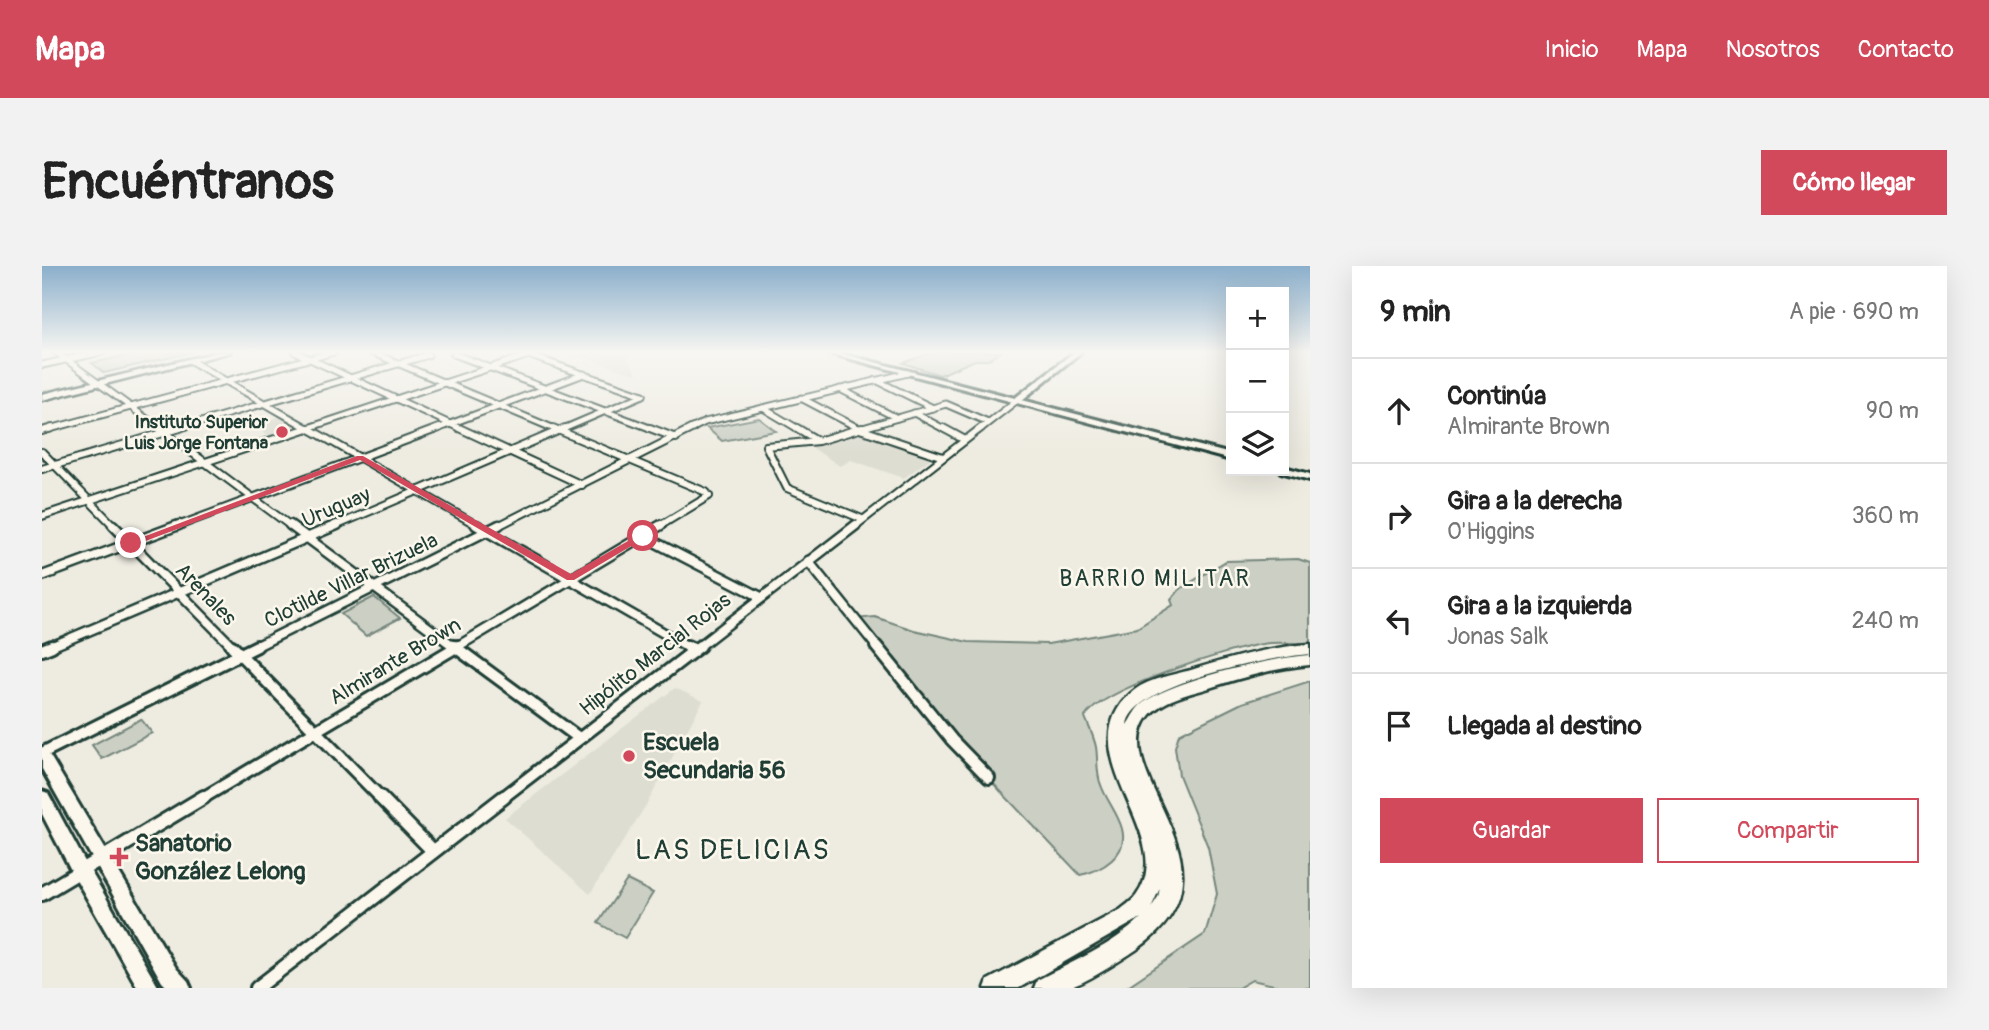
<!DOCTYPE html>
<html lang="es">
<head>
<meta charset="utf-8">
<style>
  :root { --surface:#fff; --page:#f2f2f2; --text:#222; --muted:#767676; --line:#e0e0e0; --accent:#d1495b }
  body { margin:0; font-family:Pangolin,sans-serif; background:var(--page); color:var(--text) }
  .controls { position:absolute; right:21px; top:21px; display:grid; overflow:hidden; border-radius:0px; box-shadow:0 7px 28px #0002 }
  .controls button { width:63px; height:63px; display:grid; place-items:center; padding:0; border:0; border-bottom:2px solid var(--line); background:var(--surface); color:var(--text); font:35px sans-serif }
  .stop { position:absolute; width:21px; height:21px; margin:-16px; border:5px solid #d1495b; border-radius:50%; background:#fff }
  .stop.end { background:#d1495b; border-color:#fff; box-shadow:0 2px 7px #0008 }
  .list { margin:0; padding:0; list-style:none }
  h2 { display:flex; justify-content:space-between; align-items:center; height:91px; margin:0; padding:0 28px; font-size:30px }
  h2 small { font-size:23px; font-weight:400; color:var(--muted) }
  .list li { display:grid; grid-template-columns:46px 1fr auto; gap:21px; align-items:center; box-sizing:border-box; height:105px; padding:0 28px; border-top:2px solid var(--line) }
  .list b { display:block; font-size:26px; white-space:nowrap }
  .list p { margin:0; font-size:23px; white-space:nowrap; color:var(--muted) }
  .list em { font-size:23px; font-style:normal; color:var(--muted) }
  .actions { display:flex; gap:14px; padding:21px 28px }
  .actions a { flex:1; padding:16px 0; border:2px solid var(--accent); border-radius:0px; text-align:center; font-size:24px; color:var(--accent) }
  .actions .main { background:var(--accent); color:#fff }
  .icon { flex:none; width:38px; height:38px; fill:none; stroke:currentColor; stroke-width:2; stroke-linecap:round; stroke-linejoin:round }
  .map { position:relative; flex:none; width:1268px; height:722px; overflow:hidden; border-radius:0px }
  header { display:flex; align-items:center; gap:42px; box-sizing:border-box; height:98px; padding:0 35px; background:var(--accent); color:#fff }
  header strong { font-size:33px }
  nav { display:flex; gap:38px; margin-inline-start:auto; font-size:24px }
  .intro { display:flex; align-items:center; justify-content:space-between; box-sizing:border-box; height:168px; padding:0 42px }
  h1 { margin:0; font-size:49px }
  .button { padding:18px 32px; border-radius:0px; background:var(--accent); color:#fff; font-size:24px; font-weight:700 }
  main { display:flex; gap:42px; padding:0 42px }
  aside { flex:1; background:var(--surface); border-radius:0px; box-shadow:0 7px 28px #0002 }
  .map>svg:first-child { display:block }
</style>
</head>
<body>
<header>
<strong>Mapa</strong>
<nav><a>Inicio</a><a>Mapa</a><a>Nosotros</a><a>Contacto</a></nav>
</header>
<div class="intro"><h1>Encuéntranos</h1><a class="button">Cómo llegar</a></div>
<main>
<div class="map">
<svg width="1268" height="722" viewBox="0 0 1268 722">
  <rect width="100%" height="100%" fill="#eeece1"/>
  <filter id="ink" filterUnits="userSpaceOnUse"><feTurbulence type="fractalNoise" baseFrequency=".0143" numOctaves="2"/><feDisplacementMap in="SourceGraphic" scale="14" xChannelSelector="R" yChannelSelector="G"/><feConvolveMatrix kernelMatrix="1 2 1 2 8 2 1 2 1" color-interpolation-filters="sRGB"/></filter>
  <g filter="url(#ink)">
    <g fill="#ddddd2">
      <path d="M526 86H582L595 108 588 107Z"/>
      <path d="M240 150 260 163 231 172 210 159Z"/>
      <path d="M819 165 893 189 862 212 809 194 798 200 763 177Z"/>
      <path d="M633 422 661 435 606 536 548 628 463 552Z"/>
    </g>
    <g fill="#cbcfc4" stroke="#75867c" stroke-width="2">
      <path d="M100 86H151L62 107 50 97Z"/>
      <path d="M891 86H959L946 94H933L898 109 861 97Z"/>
      <path d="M717 152 734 165 680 175 665 162Z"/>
      <path d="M1256 293 1268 297V377C1252 378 1235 375 1220 378 1185 384 1061 422 1043 451 1047 461 1052 471 1054 481 1056 493 1054 508 1059 519 1064 534 1076 547 1080 563 1087 589 1059 605 1038 609L910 474 813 353 833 351 872 364 926 376 1006 378 1095 362 1131 339 1129 334 1138 323 1184 295Z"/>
      <path d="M332 331 358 352 324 370 299 348Z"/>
      <path d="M1268 415V722H1244L1210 714 1196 722H1083L1163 668 1175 628 1166 581 1137 509 1133 481 1137 468 1200 437Z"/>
      <path d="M99 453 110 467 60 493 50 479Z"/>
      <path d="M585 614 611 627 583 672 556 657Z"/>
    </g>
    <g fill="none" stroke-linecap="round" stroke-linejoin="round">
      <defs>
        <g id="street-far4">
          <path d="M14 86 120 164"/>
          <path d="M253 86 421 164"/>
          <path d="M329 86 515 164"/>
          <path d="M412 88 613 164"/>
          <path d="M483 88 601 129"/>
          <path d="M149 95 269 164"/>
          <path d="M0 99 60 86"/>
          <path d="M834 114 891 142"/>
          <path d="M798 123 855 152"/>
          <path d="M759 132 820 164"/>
          <path d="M721 142 758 164"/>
          <path d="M872 147 904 164"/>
          <path d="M4 164 292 86"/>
          <path d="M132 164 386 89"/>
          <path d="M260 164 487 89"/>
          <path d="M392 164 542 108"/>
          <path d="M519 164 601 129"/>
          <path d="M647 164 663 156 866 107"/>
          <path d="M814 164 904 138 946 156"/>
          <path d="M937 164 974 135"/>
        </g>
        <g id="street-far3">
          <path d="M117 162 250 261"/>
          <path d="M266 162 438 261"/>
          <path d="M417 162 540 219"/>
          <path d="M511 162 664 226 667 230 616 261"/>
          <path d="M608 162 634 172"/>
          <path d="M755 162 775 174"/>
          <path d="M815 162 901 191"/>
          <path d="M901 162 923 174"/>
          <path d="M0 165 10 162"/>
          <path d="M0 186 73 261"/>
          <path d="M0 203 138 162"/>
          <path d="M0 250 266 162"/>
          <path d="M820 253 745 222 724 180 776 175 820 162"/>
          <path d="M133 261 397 162"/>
          <path d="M291 261 523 162"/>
          <path d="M454 261 651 162"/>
          <path d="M812 261 939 162"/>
        </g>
        <g id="street-far2">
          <path d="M71 259 192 382"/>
          <path d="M248 259 414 382"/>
          <path d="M434 259 648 382"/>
          <path d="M601 270 719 331"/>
          <path d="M766 295 836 382"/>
          <path d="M0 310 137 259"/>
          <path d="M6 382 295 259"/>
          <path d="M211 382 457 259"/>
          <path d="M413 382 619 259"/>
          <path d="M655 382 814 259"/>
        </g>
        <g id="street-far1">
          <path d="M190 380 340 533"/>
          <path d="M412 380 537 472"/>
          <path d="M645 380 651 383"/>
          <path d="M834 380 910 474 947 512"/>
          <path d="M0 384 10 380"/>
          <path d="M0 487 215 380"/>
          <path d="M159 533 416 380"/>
          <path d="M459 533 658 380"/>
        </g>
        <g id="street">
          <path d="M338 531 391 585"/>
          <path d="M0 628 162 531"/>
          <path d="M215 722 462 531"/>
        </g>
        <g id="secondary">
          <path d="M783 86H793L973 132 1032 86H1039L980 134 1189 188V194Z"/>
          <path d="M1242 201 1268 208V214L1239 206 1242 205Z"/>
          <path d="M0 483 5 485 134 702 146 715 149 722H126L120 716 0 503Z"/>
          <path d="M0 525 6 527 42 594 117 722H96L30 606 0 548Z"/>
        </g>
        <g id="primary">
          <path d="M176 86H189L0 134V128Z"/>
          <path d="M1268 378V388C1231 391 1091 416 1085 459 1090 451 1094 442 1101 437 1133 413 1228 392 1268 389V399C1232 402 1199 412 1164 423 1146 428 1120 434 1107 450 1061 509 1212 602 1094 684 1079 694 1040 720 1024 722 1013 722 1002 722 992 722L995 714C1030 696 1070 680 1099 652L977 722H943L946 714 1078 644C1083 640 1090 635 1094 630 1139 570 1022 488 1089 427 1104 413 1130 409 1149 404 1188 392 1227 381 1268 378ZM1118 622 1116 631 1109 642Z"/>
        </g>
      </defs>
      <use href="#street-far4" stroke="#1f3d34" stroke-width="9"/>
      <use href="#street-far3" stroke="#1f3d34" stroke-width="10"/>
      <use href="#street-far2" stroke="#1f3d34" stroke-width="13"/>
      <use href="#street-far1" stroke="#1f3d34" stroke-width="16"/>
      <use href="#street" stroke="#1f3d34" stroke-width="18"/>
      <use href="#secondary" stroke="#1f3d34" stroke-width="6"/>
      <use href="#primary" stroke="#1f3d34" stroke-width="5"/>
      <use href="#street-far4" stroke="#fbf7ec" stroke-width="5"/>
      <use href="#street-far3" stroke="#fbf7ec" stroke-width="6"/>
      <use href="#street-far2" stroke="#fbf7ec" stroke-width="8"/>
      <use href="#street-far1" stroke="#fbf7ec" stroke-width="10"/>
      <use href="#street" stroke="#fbf7ec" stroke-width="12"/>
      <use href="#secondary" fill="#fbf7ec" fill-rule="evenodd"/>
      <use href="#primary" fill="#fbf7ec" fill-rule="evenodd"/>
    </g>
  </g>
  <linearGradient id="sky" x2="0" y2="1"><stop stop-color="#8bafcb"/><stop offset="0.46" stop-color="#f7f6f2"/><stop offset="1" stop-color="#f7f6f2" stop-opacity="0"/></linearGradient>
  <rect width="1268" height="187" fill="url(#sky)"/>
  <path fill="#d1495b" d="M315 190H321L529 308 598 268 606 270 532 314H525L318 194 93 279 85 277Z"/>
  <g fill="#d1495b" stroke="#fbf7ec" stroke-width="2.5">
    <circle cx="240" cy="166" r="7"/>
    <circle cx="587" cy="490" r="7"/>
    <path d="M73.5 580.5h7v7h7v7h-7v7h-7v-7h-7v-7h7z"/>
  </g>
  <g text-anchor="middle" stroke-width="5" stroke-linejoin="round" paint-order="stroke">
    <g font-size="18" font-weight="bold" fill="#1f3d34" stroke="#fbf7ec" text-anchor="end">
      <text x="226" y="162">Instituto Superior<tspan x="226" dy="21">Luis Jorge Fontana</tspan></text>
    </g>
    <g font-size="21" fill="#1f3d34" stroke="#fbf7ec">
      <text transform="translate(294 241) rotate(-23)" y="7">Uruguay</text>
      <text transform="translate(309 314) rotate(-26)" y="7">Clotilde Villar Brizuela</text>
      <text transform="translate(164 328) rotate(46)" y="7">Arenales</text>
      <text transform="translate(613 388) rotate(-38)" y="7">Hipólito Marcial Rojas</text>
      <text transform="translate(353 395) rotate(-31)" y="7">Almirante Brown</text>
    </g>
    <g font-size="23" letter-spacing="2" fill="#1f3d34" stroke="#fbf7ec">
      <text x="1113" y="320">BARRIO MILITAR</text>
    </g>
    <g font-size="24" font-weight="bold" fill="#1f3d34" stroke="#fbf7ec" text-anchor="start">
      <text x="601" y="484">Escuela<tspan x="601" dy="28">Secundaria 56</tspan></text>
      <text x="93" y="585">Sanatorio<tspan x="93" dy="28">González Lelong</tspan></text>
    </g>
    <g font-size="28" letter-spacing="2" fill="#1f3d34" stroke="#fbf7ec">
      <text x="691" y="593">LAS DELICIAS</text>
    </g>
  </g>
</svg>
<div class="controls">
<button>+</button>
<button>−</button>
<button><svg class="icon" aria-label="layers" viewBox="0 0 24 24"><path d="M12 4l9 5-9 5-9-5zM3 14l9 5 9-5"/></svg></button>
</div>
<div class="stop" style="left:601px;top:270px"></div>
<div class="stop end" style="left:89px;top:277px"></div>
</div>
<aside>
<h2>9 min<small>A pie · 690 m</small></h2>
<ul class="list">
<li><svg class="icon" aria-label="ahead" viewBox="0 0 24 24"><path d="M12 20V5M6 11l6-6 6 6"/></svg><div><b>Continúa</b><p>Almirante Brown</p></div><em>90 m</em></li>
<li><svg class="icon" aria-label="right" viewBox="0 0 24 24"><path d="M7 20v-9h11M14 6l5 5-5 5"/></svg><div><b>Gira a la derecha</b><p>O'Higgins</p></div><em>360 m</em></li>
<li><svg class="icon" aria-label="left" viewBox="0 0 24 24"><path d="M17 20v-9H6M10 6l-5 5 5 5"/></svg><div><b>Gira a la izquierda</b><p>Jonas Salk</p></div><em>240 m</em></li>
<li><svg class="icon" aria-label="arrive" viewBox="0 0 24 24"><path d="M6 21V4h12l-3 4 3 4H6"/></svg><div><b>Llegada al destino</b></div></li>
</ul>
<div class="actions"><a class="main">Guardar</a><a>Compartir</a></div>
</aside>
</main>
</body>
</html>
